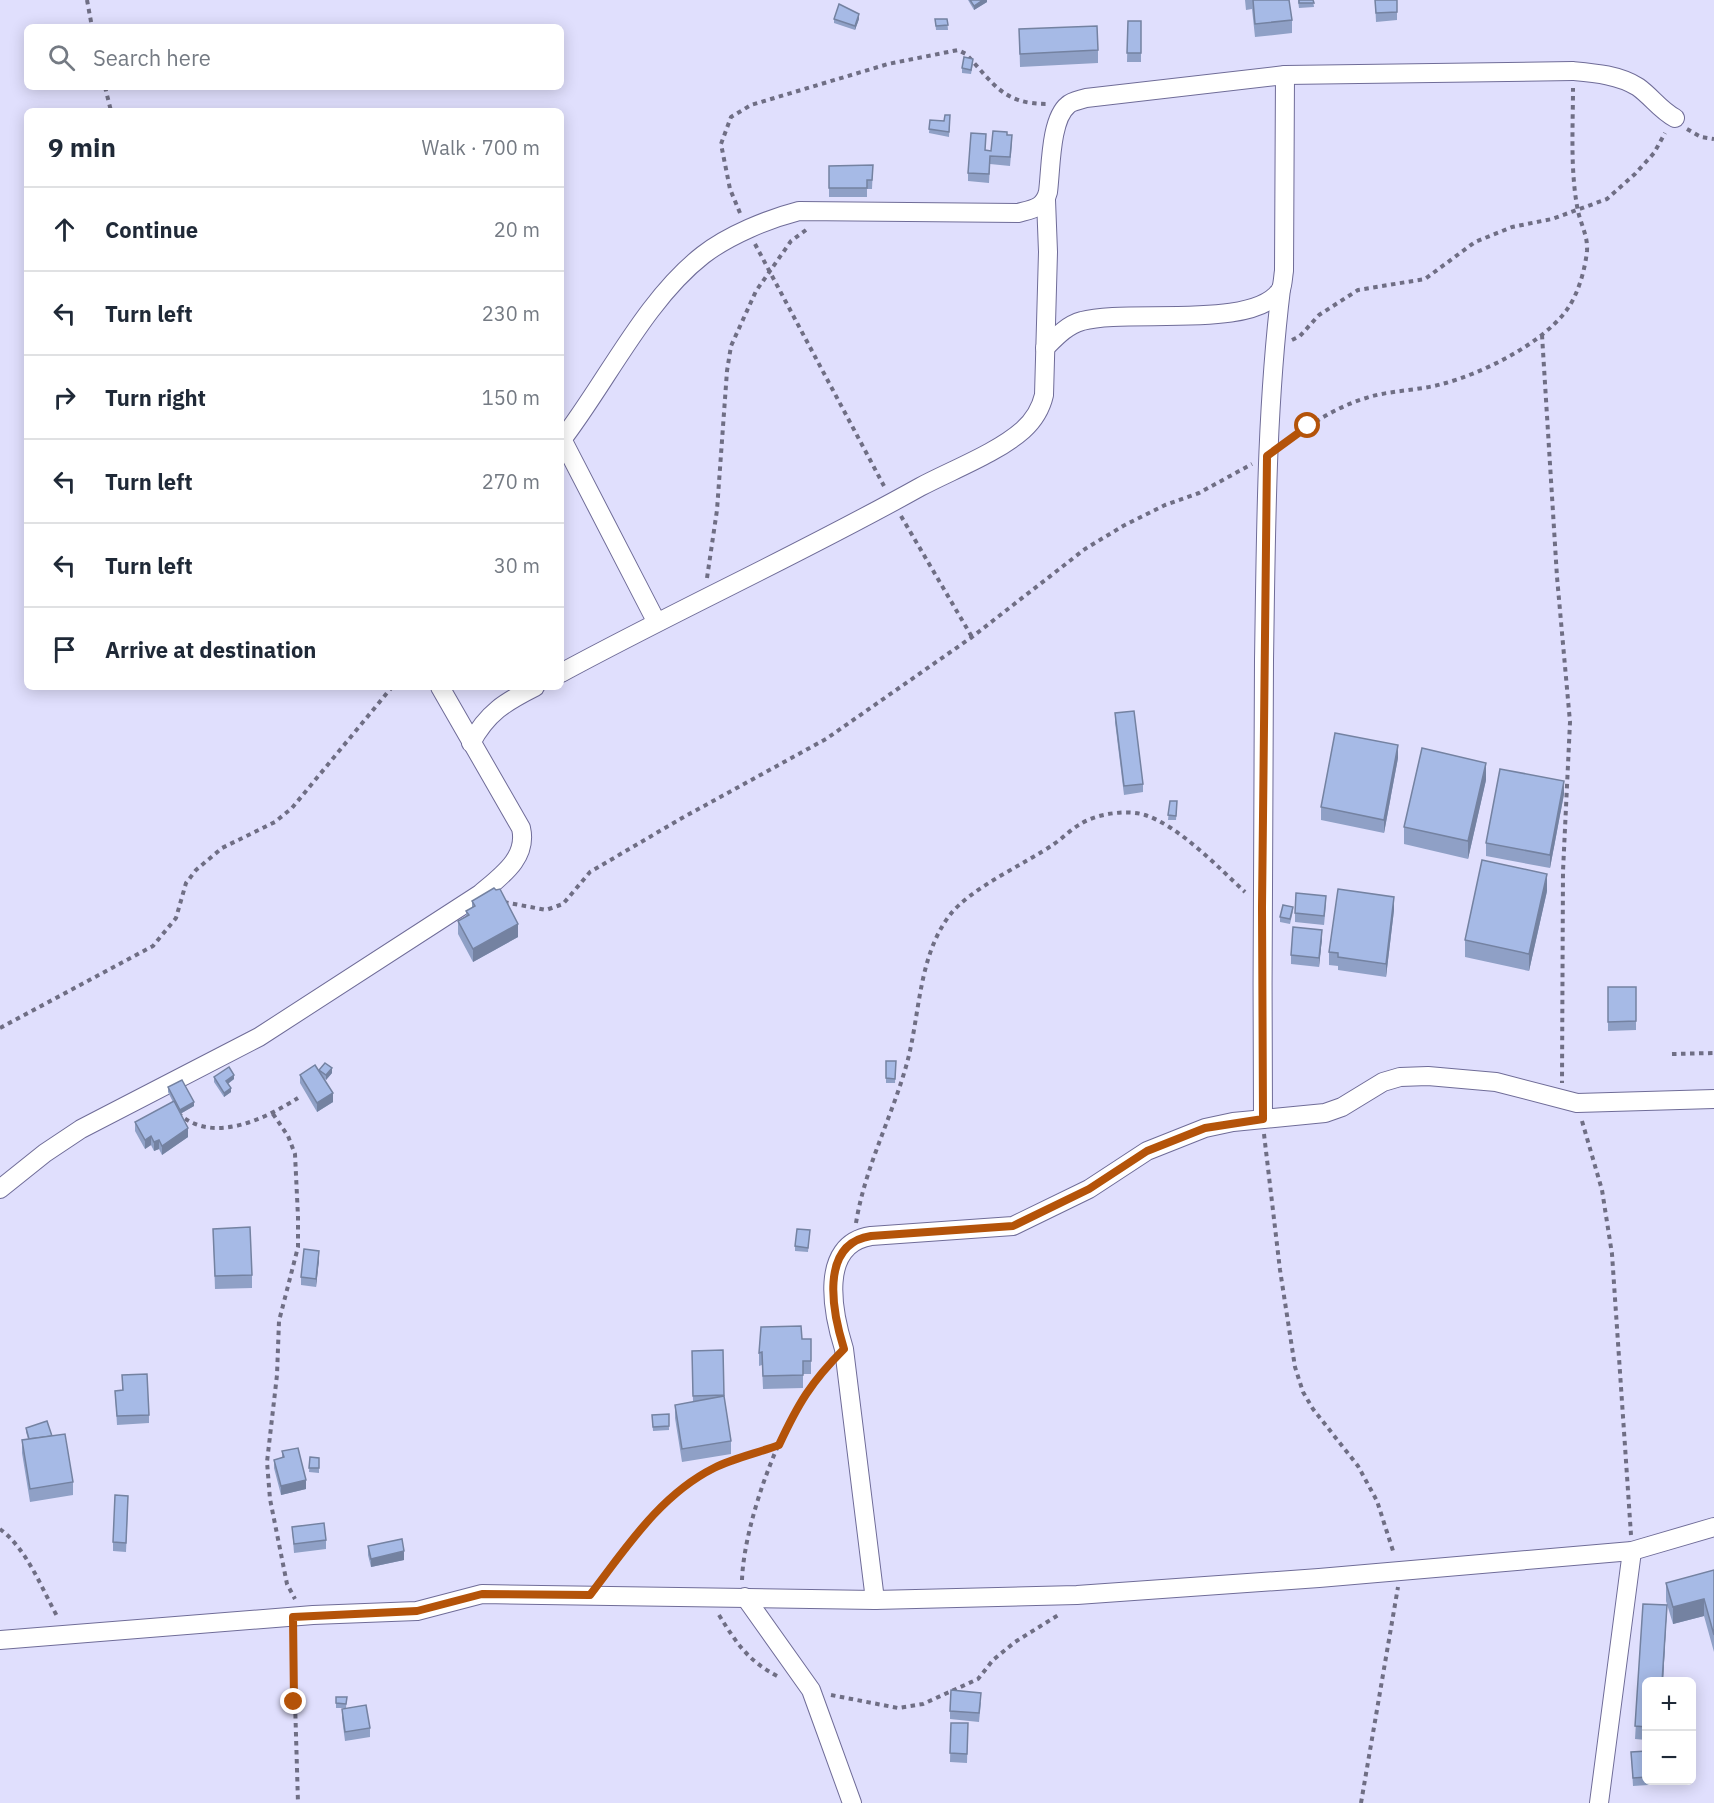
<!DOCTYPE html>
<html lang="en">
<head>
<meta charset="utf-8">
<style>
  :root { --surface:#fff; --page:#f2f2f3; --text:#1f2937; --muted:#747a83; --line:#e0e1e3 }
  body { margin:0; font-family:"IBM Plex Sans",sans-serif; background:var(--page); color:var(--text) }
  .controls { position:absolute; right:18px; bottom:18px; display:grid; overflow:hidden; border-radius:9px; box-shadow:0 3px 15px #0003 }
  .controls button { width:54px; height:54px; display:grid; place-items:center; padding:0; border:0; border-bottom:2px solid var(--line); background:var(--surface); color:var(--text); font:30px sans-serif }
  .stop { position:absolute; width:18px; height:18px; margin:-14px; border:4px solid #b45309; border-radius:50%; background:#fff }
  .stop.end { background:#b45309; border-color:#fff; box-shadow:0 2px 6px #0008 }
  .list { margin:0; padding:0; list-style:none }
  h2 { display:flex; justify-content:space-between; align-items:center; height:78px; margin:0; padding:0 24px; font-size:26px }
  h2 small { font-size:20px; font-weight:400; color:var(--muted) }
  .list li { display:grid; grid-template-columns:39px 1fr auto; gap:18px; align-items:center; box-sizing:border-box; height:84px; padding:0 24px; border-top:2px solid var(--line) }
  .list b { display:block; font-size:22px; white-space:nowrap }
  .list em { font-size:20px; font-style:normal; color:var(--muted) }
  .icon { flex:none; width:33px; height:33px; fill:none; stroke:currentColor; stroke-width:2; stroke-linecap:round; stroke-linejoin:round }
  .map { position:relative; flex:none; width:1714px; height:1803px; overflow:hidden }
  .search { position:absolute; background:var(--surface); box-shadow:0 3px 15px #0003; left:24px; top:24px; width:540px; height:66px; display:flex; align-items:center; gap:15px; box-sizing:border-box; padding:0 21px; border-radius:9px; color:var(--muted); font-size:22px }
  .panel { position:absolute; background:var(--surface); box-shadow:0 3px 15px #0003; left:24px; top:108px; width:540px; height:582px; border-radius:9px }
  .map>svg:first-child { display:block }
</style>
</head>
<body>
<div class="map">
<svg width="1714" height="1803" viewBox="0 0 1714 1803">
  <rect width="100%" height="100%" fill="#e0dffd"/>
  <g fill="none" stroke-linecap="round" stroke-linejoin="round">
    <defs>
      <g id="minor">
        <path d="M1045 348C1056 337 1067 325 1082 321 1126 308 1256 331 1281 289 1283 284 1283 276 1284 271L1285 75"/>
        <path d="M562 439 656 621"/>
        <path d="M561 441C606 383 645 300 703 255 729 235 768 219 799 211L1018 213C1033 209 1044 208 1048 192 1051 170 1050 119 1068 105 1072 101 1080 100 1086 98L1285 75 1573 71C1595 73 1619 75 1638 87 1652 97 1660 110 1675 118"/>
        <path d="M561 673C679 609 802 553 920 487 952 470 997 453 1023 430 1034 420 1041 408 1044 395L1048 252 1046 200"/>
        <path d="M471 743C487 713 505 702 535 687"/>
        <path d="M1263 1119C1262 966 1263 813 1264 660 1266 536 1266 412 1281 289"/>
        <path d="M0 1189 45 1153 81 1129 259 1037 480 894C501 876 528 858 521 828L440 687"/>
        <path d="M745 1597 811 1690 852 1803"/>
        <path d="M875 1600 844 1349C833 1314 818 1244 871 1236L1013 1226 1089 1189 1147 1151 1205 1128 1233 1122 1325 1113 1342 1107 1383 1082 1400 1077 1428 1076 1496 1082 1577 1103 1714 1099"/>
        <path d="M0 1640 313 1615 417 1611 482 1594 875 1600 1077 1595 1319 1578 1632 1551 1714 1527"/>
        <path d="M1599 1803 1632 1551"/>
      </g>
    </defs>
    <use href="#minor" stroke="#6f6c98" stroke-width="20"/>
    <g stroke="#6f6e84" stroke-width="4" stroke-dasharray="4.5 4.5" stroke-linecap="butt">
      <path d="M87 0 92 27"/>
      <path d="M105 87 111 111"/>
      <path d="M1687 129 1701 137 1714 139"/>
      <path d="M740 213 730 189 721 144 731 117 751 105 888 64 958 50 966 54C994 84 1003 104 1047 104"/>
      <path d="M755 244 884 486"/>
      <path d="M1542 335 1557 577 1570 722 1563 871 1562 1083"/>
      <path d="M1292 340 1300 336 1319 315 1358 290 1425 279 1475 242 1512 227 1552 219 1607 199 1635 174 1654 153 1665 133"/>
      <path d="M1286 442C1311 424 1336 407 1366 398 1390 390 1417 391 1442 384 1483 373 1540 345 1566 311 1578 295 1585 270 1587 251 1588 236 1581 225 1578 211 1570 172 1573 127 1573 88"/>
      <path d="M901 516 972 637"/>
      <path d="M707 578 717 510 727 371 731 346 756 291 791 241 806 230"/>
      <path d="M504 902 546 910 563 904 590 872 682 818 826 739 972 637 1085 549 1123 526 1165 505 1199 493 1252 464"/>
      <path d="M0 1028 153 946 176 918 186 883 196 870 222 848 275 822 292 808 392 687"/>
      <path d="M1672 1054 1714 1053"/>
      <path d="M178 1113C212 1145 265 1119 298 1098"/>
      <path d="M273 1114 288 1136 295 1154 298 1217V1247L279 1321 277 1375 267 1462 270 1499 287 1584 295 1599"/>
      <path d="M1582 1121 1602 1190 1612 1254 1631 1535"/>
      <path d="M1264 1134 1280 1270 1295 1367 1303 1392 1313 1409 1358 1466 1377 1501 1394 1554"/>
      <path d="M856 1223C865 1167 892 1117 907 1063 920 1015 918 958 949 916 970 888 1025 864 1054 844 1063 838 1070 830 1079 825 1094 814 1127 809 1145 815 1179 826 1219 868 1245 892"/>
      <path d="M0 1529C27 1549 42 1589 58 1618"/>
      <path d="M603 1577C635 1536 666 1493 714 1468 734 1458 758 1453 779 1445"/>
      <path d="M742 1580C744 1520 785 1408 828 1365"/>
      <path d="M719 1615C737 1644 748 1661 779 1677"/>
      <path d="M293 1633 298 1803"/>
      <path d="M831 1695 898 1708 923 1704 978 1679 993 1660 1015 1642 1060 1614"/>
      <path d="M1361 1803 1398 1587"/>
    </g>
    <use href="#minor" stroke="#fff" stroke-width="18"/>
  </g>
  <g fill="#8fa0c6">
    <path d="M968 0H987V2L974 10Z"/>
    <path d="M1245 0H1289L1292 20V33L1255 37 1252 9 1246 10Z"/>
    <path d="M1298 0H1313L1314 7 1299 8Z"/>
    <path d="M1375 0H1397V20L1376 22Z"/>
    <path d="M834 19H859L855 30 834 23Z"/>
    <path d="M935 19H947L948 30H936Z"/>
    <path d="M1128 21H1141V62H1127Z"/>
    <path d="M1019 29 1098 50V63L1020 67Z"/>
    <path d="M973 63 971 74 962 73V68Z"/>
    <path d="M950 115 949 137 929 133 930 120 944 121Z"/>
    <path d="M1007 135 1012 144 1010 166 990 164 989 183 968 181V173L985 150 991 151Z"/>
    <path d="M873 165 872 189H867V197H829V166Z"/>
    <path d="M1115 713 1143 784V792L1124 795 1115 722Z"/>
    <path d="M1398 758 1384 833 1321 820V807Z"/>
    <path d="M1486 780 1468 859 1404 844V827Z"/>
    <path d="M1564 794 1550 868 1486 856V843Z"/>
    <path d="M1170 801H1177L1176 820H1168Z"/>
    <path d="M1547 891 1529 971 1465 957V940Z"/>
    <path d="M472 901 518 937 473 962 458 934V921L466 916V911L472 908Z"/>
    <path d="M1326 904 1324 925 1295 922V913Z"/>
    <path d="M1394 910 1386 977 1338 970V966L1329 965V952Z"/>
    <path d="M1293 911 1290 924 1280 922V917Z"/>
    <path d="M1322 938 1319 967 1291 964V955Z"/>
    <path d="M1608 987H1636V1030L1608 1031Z"/>
    <path d="M886 1061H896L895 1083H886Z"/>
    <path d="M319 1070 332 1073 326 1080 322 1077 333 1102 317 1112 300 1083V1075L319 1072Z"/>
    <path d="M214 1077 234 1079 228 1084 231 1092 224 1097 214 1082Z"/>
    <path d="M168 1087 194 1106 180 1114 188 1137 162 1155 159 1149 154 1151 151 1145 145 1149 135 1131V1122L173 1102 168 1092Z"/>
    <path d="M213 1229 252 1275V1288L215 1289Z"/>
    <path d="M810 1230 808 1252 795 1251V1246Z"/>
    <path d="M319 1260 316 1287 301 1285V1277Z"/>
    <path d="M802 1339H811V1374H803V1388L763 1389 762 1365 759 1366V1353Z"/>
    <path d="M723 1350 724 1396 731 1441V1454L682 1462 675 1418V1405L693 1402 692 1351Z"/>
    <path d="M122 1375 149 1415V1423L117 1425 115 1391H122Z"/>
    <path d="M669 1414V1430L653 1431 652 1415Z"/>
    <path d="M26 1428 52 1436 73 1482V1495L30 1502 22 1453V1440L28 1439 26 1432Z"/>
    <path d="M282 1451 306 1489 281 1495 274 1468V1460L282 1458Z"/>
    <path d="M310 1457 319 1458V1473L309 1472Z"/>
    <path d="M128 1504 126 1552 113 1551V1542Z"/>
    <path d="M292 1527 326 1540V1549L294 1553Z"/>
    <path d="M368 1546 404 1560 371 1567 368 1555Z"/>
    <path d="M1714 1570V1652L1704 1616 1673 1624 1666 1601V1583Z"/>
    <path d="M1643 1604 1667 1605 1663 1682H1647V1740L1635 1739Z"/>
    <path d="M336 1697H347L346 1708H336Z"/>
    <path d="M981 1702 979 1722 950 1719V1711Z"/>
    <path d="M342 1709 370 1728V1737L345 1741 342 1718Z"/>
    <path d="M951 1723H968L967 1763 950 1762Z"/>
    <path d="M1647 1751V1780H1664V1784L1633 1786 1631 1752Z"/>
  </g>
  <g fill="#7482a1">
    <path d="M983 0H987V2L974 10V6Z"/>
    <path d="M859 14V19L855 30V26Z"/>
    <path d="M1398 745V758L1384 833V820Z"/>
    <path d="M1486 763V780L1468 859V841Z"/>
    <path d="M1564 781V794L1550 868V855Z"/>
    <path d="M1547 874V891L1529 971V954Z"/>
    <path d="M1394 897V910L1386 977V964Z"/>
    <path d="M518 924V937L473 962V949Z"/>
    <path d="M1322 930V938L1319 967V958Z"/>
    <path d="M332 1068V1073L326 1080V1075Z"/>
    <path d="M234 1075V1079L226 1085V1081Z"/>
    <path d="M231 1088V1092L224 1097V1093Z"/>
    <path d="M333 1093V1102L317 1112V1103Z"/>
    <path d="M194 1102V1106L180 1114V1110Z"/>
    <path d="M188 1128V1137L162 1155V1146Z"/>
    <path d="M151 1136V1145L145 1149V1140Z"/>
    <path d="M159 1140V1149L154 1151V1142Z"/>
    <path d="M319 1251V1260L316 1287V1279Z"/>
    <path d="M306 1480V1489L281 1495V1486Z"/>
    <path d="M404 1551V1560L371 1567V1559Z"/>
    <path d="M1704 1599V1616L1673 1624V1607Z"/>
    <path d="M1667 1605 1663 1682H1662Z"/>
  </g>
  <g fill="#a6bae6" stroke="#7482a1" stroke-width="1.5">
    <path d="M970 0H983L974 6Z"/>
    <path d="M1253 0H1289L1292 20 1255 24Z"/>
    <path d="M1299 0H1313L1314 3H1299Z"/>
    <path d="M1375 0H1397V12L1376 13Z"/>
    <path d="M839 4 859 14 855 26 834 19Z"/>
    <path d="M935 19H947L948 25 936 26Z"/>
    <path d="M1128 21H1141V53H1127Z"/>
    <path d="M1097 26 1098 50 1020 54 1019 29Z"/>
    <path d="M964 57 973 59 971 70 962 68Z"/>
    <path d="M945 115H950L949 132 929 129 930 120 944 121Z"/>
    <path d="M993 131 1007 132V135H1012L1010 157 990 156 989 174 968 173 971 133 986 134 985 150 991 151Z"/>
    <path d="M873 165 872 180H867V188H829V166Z"/>
    <path d="M1134 711 1143 784 1124 786 1115 713Z"/>
    <path d="M1335 733 1398 745 1384 820 1321 807Z"/>
    <path d="M1422 748 1486 763 1468 841 1404 827Z"/>
    <path d="M1500 769 1564 781 1550 855 1486 843Z"/>
    <path d="M1170 801H1177L1176 816 1168 815Z"/>
    <path d="M1482 860 1547 874 1529 954 1465 940Z"/>
    <path d="M494 888 496 890 500 889 518 924 473 949 458 921 469 915 466 911 475 906 472 901Z"/>
    <path d="M1338 889 1394 897 1386 964 1338 957V953L1329 952Z"/>
    <path d="M1296 893 1326 896 1324 916 1295 913Z"/>
    <path d="M1283 905 1293 907 1290 919 1280 917Z"/>
    <path d="M1293 927 1322 930 1319 958 1291 955Z"/>
    <path d="M1608 987H1636V1021L1608 1022Z"/>
    <path d="M886 1061H896L895 1079 886 1078Z"/>
    <path d="M325 1063 332 1068 326 1075 319 1070Z"/>
    <path d="M315 1065 333 1093 317 1103 300 1075Z"/>
    <path d="M229 1067 234 1075 226 1081 231 1088 224 1093 214 1077Z"/>
    <path d="M182 1080 194 1102 180 1110 168 1087Z"/>
    <path d="M174 1101 188 1128 162 1146 159 1140 154 1142 151 1136 145 1140 135 1122Z"/>
    <path d="M250 1227 252 1275 215 1276 213 1229Z"/>
    <path d="M797 1229 810 1230 808 1248 795 1246Z"/>
    <path d="M304 1249 319 1251 316 1279 301 1277Z"/>
    <path d="M801 1326 802 1339H811V1361H803V1375L763 1376 762 1352 759 1353 761 1327Z"/>
    <path d="M723 1350 724 1395 693 1396 692 1351Z"/>
    <path d="M147 1374 149 1415 117 1416 115 1391 123 1390 122 1375Z"/>
    <path d="M724 1396 731 1441 682 1449 675 1405Z"/>
    <path d="M669 1414V1426L653 1427 652 1415Z"/>
    <path d="M47 1421 52 1436 29 1439 26 1428Z"/>
    <path d="M65 1434 73 1482 30 1489 22 1440Z"/>
    <path d="M298 1448 306 1480 281 1486 274 1460 284 1457 282 1451Z"/>
    <path d="M310 1457 319 1458V1468H309Z"/>
    <path d="M115 1495 128 1496 126 1543 113 1542Z"/>
    <path d="M324 1523 326 1540 294 1544 292 1527Z"/>
    <path d="M402 1539 404 1551 371 1559 368 1546Z"/>
    <path d="M1714 1570V1635L1704 1599 1673 1607 1666 1583Z"/>
    <path d="M1643 1604 1667 1605 1662 1682H1647V1727L1635 1726Z"/>
    <path d="M951 1690 981 1693 979 1713 950 1711Z"/>
    <path d="M336 1697H347L346 1704 336 1703Z"/>
    <path d="M366 1705 370 1728 345 1732 342 1709Z"/>
    <path d="M951 1723H968L967 1754 950 1753Z"/>
    <path d="M1647 1751V1777L1633 1778 1631 1752Z"/>
  </g>
  <g fill="none" stroke-linecap="round" stroke-linejoin="round">
    <path stroke="#b45309" stroke-width="8" d="M294 1702 293 1617 417 1611 482 1594 590 1595C626 1548 660 1495 714 1468 734 1458 758 1453 779 1445 798 1404 811 1382 844 1349 833 1314 818 1244 871 1236L1013 1226 1089 1189 1147 1151 1205 1128 1263 1119 1262 907 1267 456 1308 426"/>
  </g>
</svg>
<div class="controls">
<button>+</button>
<button>−</button>
</div>
<div class="stop" style="left:1308px;top:426px"></div>
<div class="stop end" style="left:294px;top:1702px"></div>
<div class="search"><svg class="icon" aria-label="search" viewBox="0 0 24 24"><circle cx="10" cy="10" r="6"/><path d="M15 15l6 6"/></svg>Search here</div>
<section class="panel">
<h2>9 min<small>Walk · 700 m</small></h2>
<ul class="list">
<li><svg class="icon" aria-label="ahead" viewBox="0 0 24 24"><path d="M12 20V5M6 11l6-6 6 6"/></svg><div><b>Continue</b></div><em>20 m</em></li>
<li><svg class="icon" aria-label="left" viewBox="0 0 24 24"><path d="M17 20v-9H6M10 6l-5 5 5 5"/></svg><div><b>Turn left</b></div><em>230 m</em></li>
<li><svg class="icon" aria-label="right" viewBox="0 0 24 24"><path d="M7 20v-9h11M14 6l5 5-5 5"/></svg><div><b>Turn right</b></div><em>150 m</em></li>
<li><svg class="icon" aria-label="left" viewBox="0 0 24 24"><path d="M17 20v-9H6M10 6l-5 5 5 5"/></svg><div><b>Turn left</b></div><em>270 m</em></li>
<li><svg class="icon" aria-label="left" viewBox="0 0 24 24"><path d="M17 20v-9H6M10 6l-5 5 5 5"/></svg><div><b>Turn left</b></div><em>30 m</em></li>
<li><svg class="icon" aria-label="arrive" viewBox="0 0 24 24"><path d="M6 21V4h12l-3 4 3 4H6"/></svg><div><b>Arrive at destination</b></div></li>
</ul>
</section>
</div>
</body>
</html>
